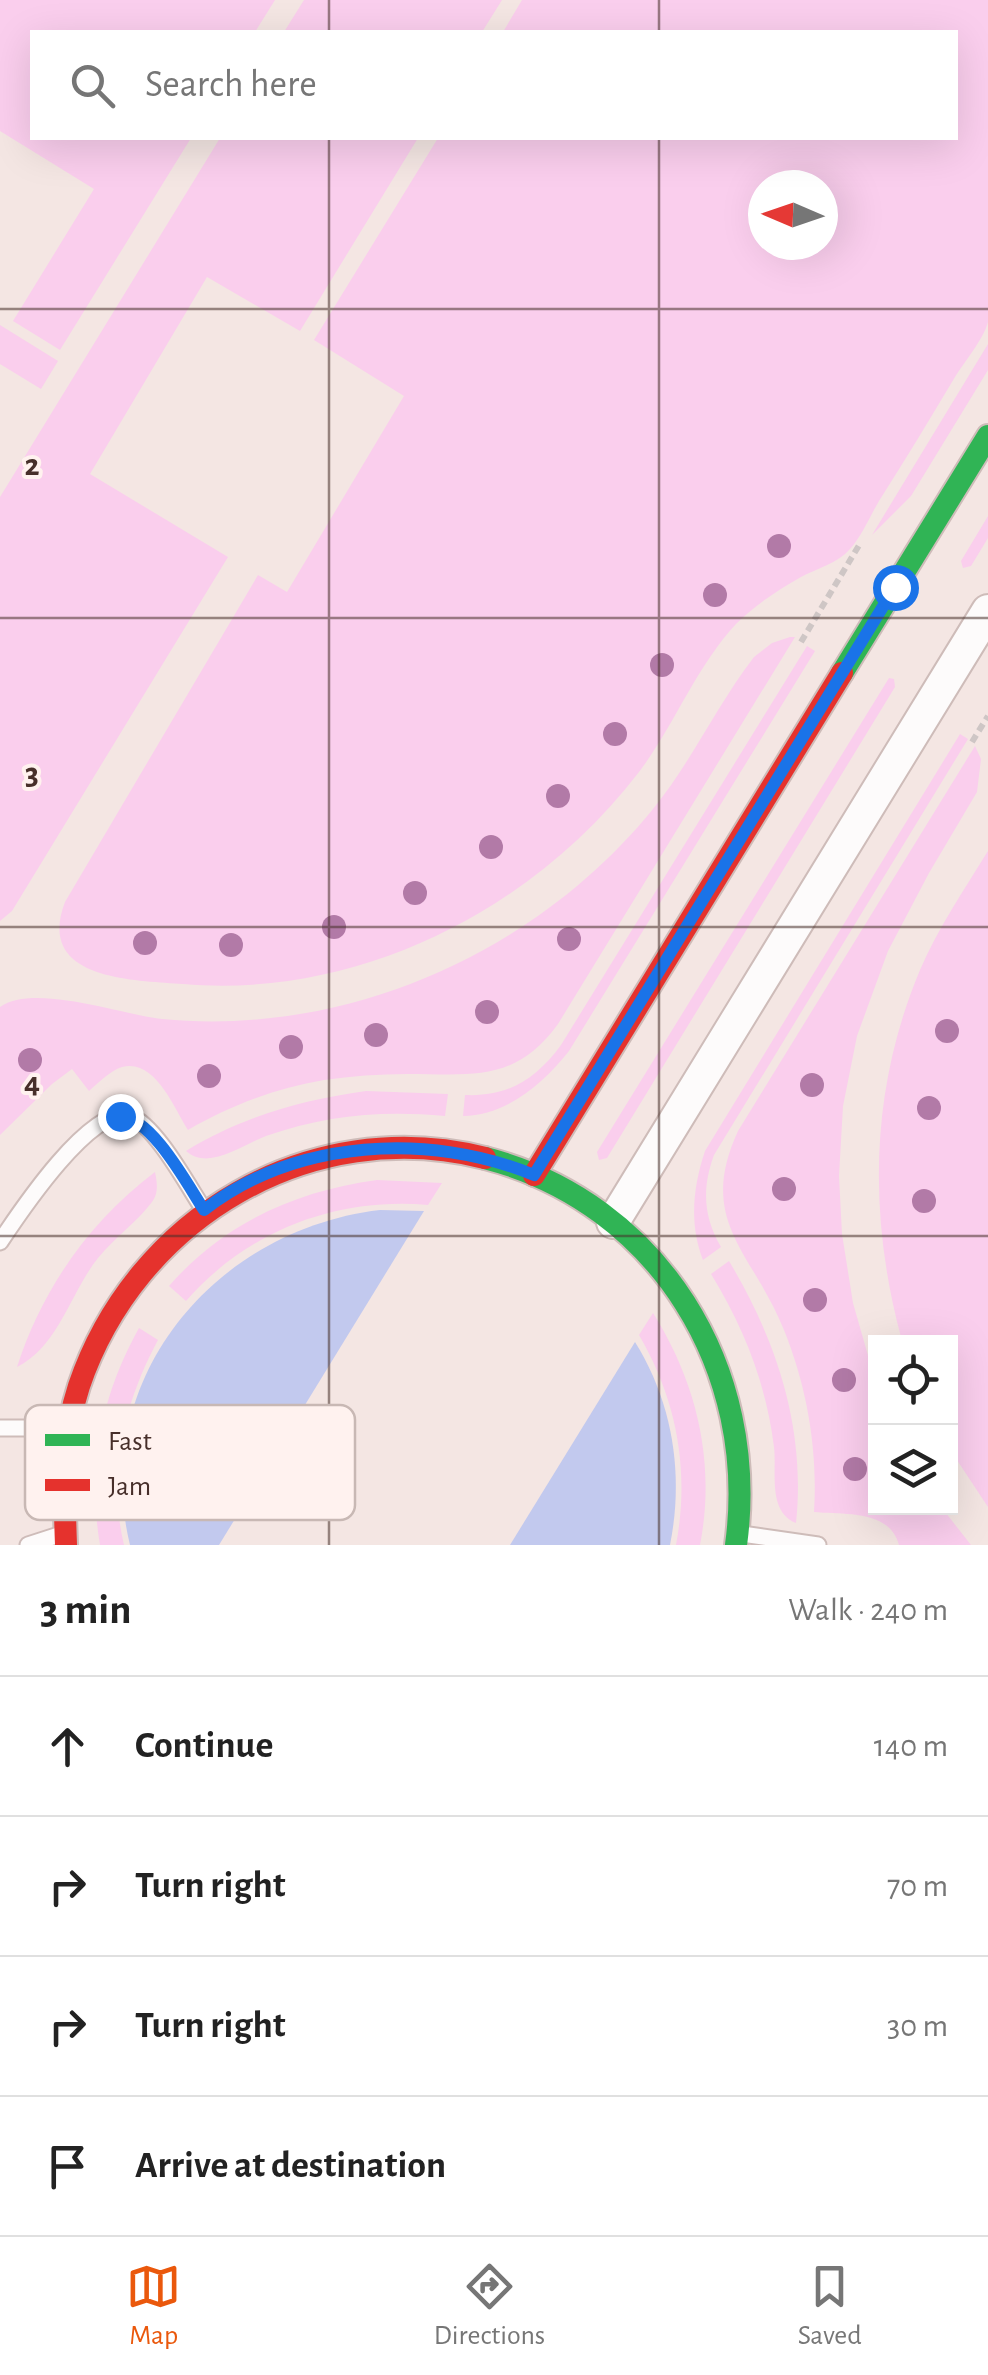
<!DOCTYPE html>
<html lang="en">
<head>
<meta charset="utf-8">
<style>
  :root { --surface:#fff; --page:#f2f2f2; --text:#222; --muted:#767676; --line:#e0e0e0; --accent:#ea580c }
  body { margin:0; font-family:"Alegreya Sans",sans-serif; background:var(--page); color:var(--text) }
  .controls { position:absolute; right:30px; bottom:30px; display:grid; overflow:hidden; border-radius:0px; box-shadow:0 10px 40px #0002 }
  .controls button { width:90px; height:90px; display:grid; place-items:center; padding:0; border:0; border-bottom:2px solid var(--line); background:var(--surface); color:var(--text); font:50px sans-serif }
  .compass { position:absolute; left:748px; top:170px; width:90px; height:90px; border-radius:50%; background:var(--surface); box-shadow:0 10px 40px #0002; rotate:272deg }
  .stop { position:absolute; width:30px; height:30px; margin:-22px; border:8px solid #1a73e8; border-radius:50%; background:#fff }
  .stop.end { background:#1a73e8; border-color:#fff; box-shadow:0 2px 10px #0008 }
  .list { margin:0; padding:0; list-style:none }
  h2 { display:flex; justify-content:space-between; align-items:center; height:130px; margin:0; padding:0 40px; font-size:42px }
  h2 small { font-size:32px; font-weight:400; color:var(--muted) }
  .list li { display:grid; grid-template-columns:65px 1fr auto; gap:30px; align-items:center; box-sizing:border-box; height:140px; padding:0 40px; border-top:2px solid var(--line) }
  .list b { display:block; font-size:38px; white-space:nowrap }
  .list em { font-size:32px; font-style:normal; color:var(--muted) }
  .icon { flex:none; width:55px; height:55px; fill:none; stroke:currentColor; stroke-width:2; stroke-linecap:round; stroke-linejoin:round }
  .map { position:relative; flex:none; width:988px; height:1545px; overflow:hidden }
  .search { position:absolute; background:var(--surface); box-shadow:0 10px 40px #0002; left:30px; right:30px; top:30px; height:110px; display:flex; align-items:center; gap:25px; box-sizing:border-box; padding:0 35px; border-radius:0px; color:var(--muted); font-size:38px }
  .sheet { height:690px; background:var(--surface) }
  nav { display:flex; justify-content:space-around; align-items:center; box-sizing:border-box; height:140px; border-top:2px solid var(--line); background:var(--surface); font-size:28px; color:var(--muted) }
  nav a { display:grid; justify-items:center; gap:5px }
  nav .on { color:var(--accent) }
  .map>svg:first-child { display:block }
</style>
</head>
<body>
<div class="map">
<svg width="988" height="1545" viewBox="0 0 988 1545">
  <rect width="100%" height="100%" fill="#f4e6e3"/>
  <g fill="#faceed" fill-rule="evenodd">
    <path d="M0 0H275L255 32H32V138H191L60 350 13 321 94 189 0 131Z"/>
    <path d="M304 0H502L482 32H284Z"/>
    <path d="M522 0H988C988 78 988 156 988 234 988 256 988 302 988 322 983 340 965 361 955 377 930 419 905 460 879 501 870 516 862 536 850 549 838 563 816 569 801 577 778 590 755 605 736 624 696 667 674 726 639 772 533 910 359 999 183 984 133 980 35 980 65 902L258 575 287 592 404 396 314 340 438 138H956V32H503ZM763 185H823V245H763Z"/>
    <path d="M220 138H418L300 331 207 277 90 474 228 557 12 911 0 921V497Z"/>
    <path d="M0 325 58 361 41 389 0 364Z"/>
    <path d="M988 344V370L911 496 872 535Z"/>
    <path d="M988 516V538L971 566 963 568 961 561Z"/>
    <path d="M790 637H795L558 1024C515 1083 472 1074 407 1074 379 1074 351 1076 324 1080 276 1088 229 1106 188 1130 174 1108 155 1058 122 1067 110 1071 98 1083 89 1091L72 1069 52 1084 0 1135V1007C34 983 119 1014 162 1019 348 1037 537 952 653 809 692 761 717 705 754 657L772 643Z"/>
    <path d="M807 646 815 651 569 1051C544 1083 506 1116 463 1116L465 1095C508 1097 536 1079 561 1045Z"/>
    <path d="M889 678 894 679 895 687 607 1158 599 1160 597 1152Z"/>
    <path d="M960 734 968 739 714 1155C702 1188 703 1216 721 1247L703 1260C689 1224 693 1187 705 1151Z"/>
    <path d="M975 746 981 759 977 792 929 873 888 951 857 1036 843 1106 839 1176 842 1234 853 1303 875 1380 876 1508H942L971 1545H899C889 1509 844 1515 814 1512 818 1450 807 1387 784 1330 753 1252 696 1222 738 1131Z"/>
    <path d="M988 851V1507L951 1451 950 1342H903L901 1337C868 1214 870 1089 920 970 938 928 964 890 988 851Z"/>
    <path d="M366 1091 448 1094 445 1116C383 1110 325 1115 266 1136 242 1145 209 1171 186 1151 242 1117 301 1100 366 1091Z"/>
    <path d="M155 1172C157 1182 159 1193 152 1202 137 1222 114 1238 98 1258 70 1293 59 1346 17 1367 42 1289 90 1221 155 1172Z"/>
    <path d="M377 1180 442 1183 428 1205C336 1197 247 1231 186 1301L169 1286C224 1223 296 1191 377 1180Z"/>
    <path d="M729 1261C777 1341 806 1429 796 1523 767 1511 777 1472 774 1447 766 1383 744 1328 711 1274Z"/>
    <path d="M653 1313C697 1383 716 1463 700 1545H676C690 1471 677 1400 639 1335Z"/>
    <path d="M139 1328 158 1340C124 1403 107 1474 124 1545H100C87 1468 101 1396 139 1328Z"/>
  </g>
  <g fill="#c2c9ee">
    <path d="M380 1210 424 1211 219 1545H130C89 1377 217 1229 380 1210Z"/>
    <path d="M635 1342C673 1403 684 1475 670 1545H510Z"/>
  </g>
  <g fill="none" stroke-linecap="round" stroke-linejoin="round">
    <defs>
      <g id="lane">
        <path d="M0 1242C18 1215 92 1103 130 1116 155 1125 187 1184 202 1207"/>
        <path d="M0 1428H66"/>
        <path d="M742 1534 818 1545"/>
        <path d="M28 1545 62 1534"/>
      </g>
      <path id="street" d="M613 1222 988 611"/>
      <g id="fast">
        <path d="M842 673 988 436"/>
        <path d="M485 1158C659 1203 760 1370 736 1545"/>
      </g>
      <g id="jam">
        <path d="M534 1175 842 673"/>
        <path d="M66 1545C64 1492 62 1437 79 1386 136 1218 310 1114 485 1158"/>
      </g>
    </defs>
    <use href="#lane" stroke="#cebcb9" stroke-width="19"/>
    <use href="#street" stroke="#cebcb9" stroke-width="36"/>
    <use href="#fast" stroke="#cebcb9" stroke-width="26"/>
    <use href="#jam" stroke="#cebcb9" stroke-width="26"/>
    <g stroke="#cec6c5" stroke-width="6" stroke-dasharray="8 5" stroke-linecap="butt">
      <path d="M801 642 861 542"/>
      <path d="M972 742 988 716"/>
    </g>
    <use href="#lane" stroke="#fdfbfb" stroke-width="15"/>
    <use href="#street" stroke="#fdfbfb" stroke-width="32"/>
    <use href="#fast" stroke="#30b455" stroke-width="22"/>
    <use href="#jam" stroke="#e5322d" stroke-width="22"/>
  </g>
  <g fill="#b27aa7">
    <circle cx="779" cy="546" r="12"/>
    <circle cx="715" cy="595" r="12"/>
    <circle cx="662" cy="665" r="12"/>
    <circle cx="615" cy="734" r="12"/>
    <circle cx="558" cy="796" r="12"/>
    <circle cx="491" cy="847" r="12"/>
    <circle cx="415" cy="893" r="12"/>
    <circle cx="334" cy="927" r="12"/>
    <circle cx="569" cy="939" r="12"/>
    <circle cx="145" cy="943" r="12"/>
    <circle cx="231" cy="945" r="12"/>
    <circle cx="487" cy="1012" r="12"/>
    <circle cx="947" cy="1031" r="12"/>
    <circle cx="376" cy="1035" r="12"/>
    <circle cx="291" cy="1047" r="12"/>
    <circle cx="30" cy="1060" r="12"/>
    <circle cx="209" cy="1076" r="12"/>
    <circle cx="812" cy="1085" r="12"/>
    <circle cx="929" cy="1108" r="12"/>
    <circle cx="784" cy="1189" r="12"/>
    <circle cx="924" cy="1201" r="12"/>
    <circle cx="815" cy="1300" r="12"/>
    <circle cx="844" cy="1380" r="12"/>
    <circle cx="855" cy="1469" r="12"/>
  </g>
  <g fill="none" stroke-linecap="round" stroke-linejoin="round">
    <path stroke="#1a73e8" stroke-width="12" d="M120 1116C152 1118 187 1184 204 1210 296 1139 429 1132 534 1175L895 587"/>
  </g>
  <path fill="none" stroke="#472f2a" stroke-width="2.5" stroke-opacity="0.55" d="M329 0V32M659 0V32M329 138V1545M659 138V1545M0 309H988M0 618H988M0 927H988M0 1236H988"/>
  <rect x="25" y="1405" width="330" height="115" rx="15" fill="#fff2ef" stroke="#c8b8b4" stroke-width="2.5"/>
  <rect x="45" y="1434" width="45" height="12" fill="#30b455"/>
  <rect x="45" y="1479" width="45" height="12" fill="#e5322d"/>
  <g font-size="28" fill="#472f2a">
    <text x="108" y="1450">Fast</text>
    <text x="108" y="1495">Jam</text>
  </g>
  <g font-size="32" text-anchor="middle" font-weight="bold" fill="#472f2a" stroke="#fff2ef" stroke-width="8" stroke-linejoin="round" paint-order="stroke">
    <text x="32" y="475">2</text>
    <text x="32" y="784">3</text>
    <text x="32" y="1093">4</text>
  </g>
</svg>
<div class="controls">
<button><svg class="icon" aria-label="locate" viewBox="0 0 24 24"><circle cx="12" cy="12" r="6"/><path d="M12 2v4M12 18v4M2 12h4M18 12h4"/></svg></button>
<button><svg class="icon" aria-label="layers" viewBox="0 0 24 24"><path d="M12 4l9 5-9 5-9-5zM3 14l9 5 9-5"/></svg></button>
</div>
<svg class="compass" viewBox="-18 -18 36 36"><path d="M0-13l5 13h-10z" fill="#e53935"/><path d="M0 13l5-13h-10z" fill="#767676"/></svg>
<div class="stop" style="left:895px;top:587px"></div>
<div class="stop end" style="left:120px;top:1116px"></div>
<div class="search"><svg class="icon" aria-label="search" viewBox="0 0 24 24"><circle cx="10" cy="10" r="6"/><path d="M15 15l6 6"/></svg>Search here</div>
</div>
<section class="sheet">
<h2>3 min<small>Walk · 240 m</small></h2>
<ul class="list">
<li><svg class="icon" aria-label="ahead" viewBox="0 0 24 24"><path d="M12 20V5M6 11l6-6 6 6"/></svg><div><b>Continue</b></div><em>140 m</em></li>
<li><svg class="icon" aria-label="right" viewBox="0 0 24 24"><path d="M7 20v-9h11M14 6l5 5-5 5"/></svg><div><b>Turn right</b></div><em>70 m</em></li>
<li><svg class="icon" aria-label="right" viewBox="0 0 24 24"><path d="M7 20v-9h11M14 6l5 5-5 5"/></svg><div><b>Turn right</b></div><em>30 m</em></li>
<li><svg class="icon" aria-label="arrive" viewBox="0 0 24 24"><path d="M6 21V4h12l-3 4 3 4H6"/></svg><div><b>Arrive at destination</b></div></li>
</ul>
</section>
<nav>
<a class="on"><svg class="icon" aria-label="map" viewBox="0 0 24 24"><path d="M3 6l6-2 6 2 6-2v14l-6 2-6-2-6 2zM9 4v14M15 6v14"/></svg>Map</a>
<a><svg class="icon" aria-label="directions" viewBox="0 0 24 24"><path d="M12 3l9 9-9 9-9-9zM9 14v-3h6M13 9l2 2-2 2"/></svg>Directions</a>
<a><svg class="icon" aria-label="saved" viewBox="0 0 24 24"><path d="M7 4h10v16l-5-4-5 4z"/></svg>Saved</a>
</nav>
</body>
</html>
